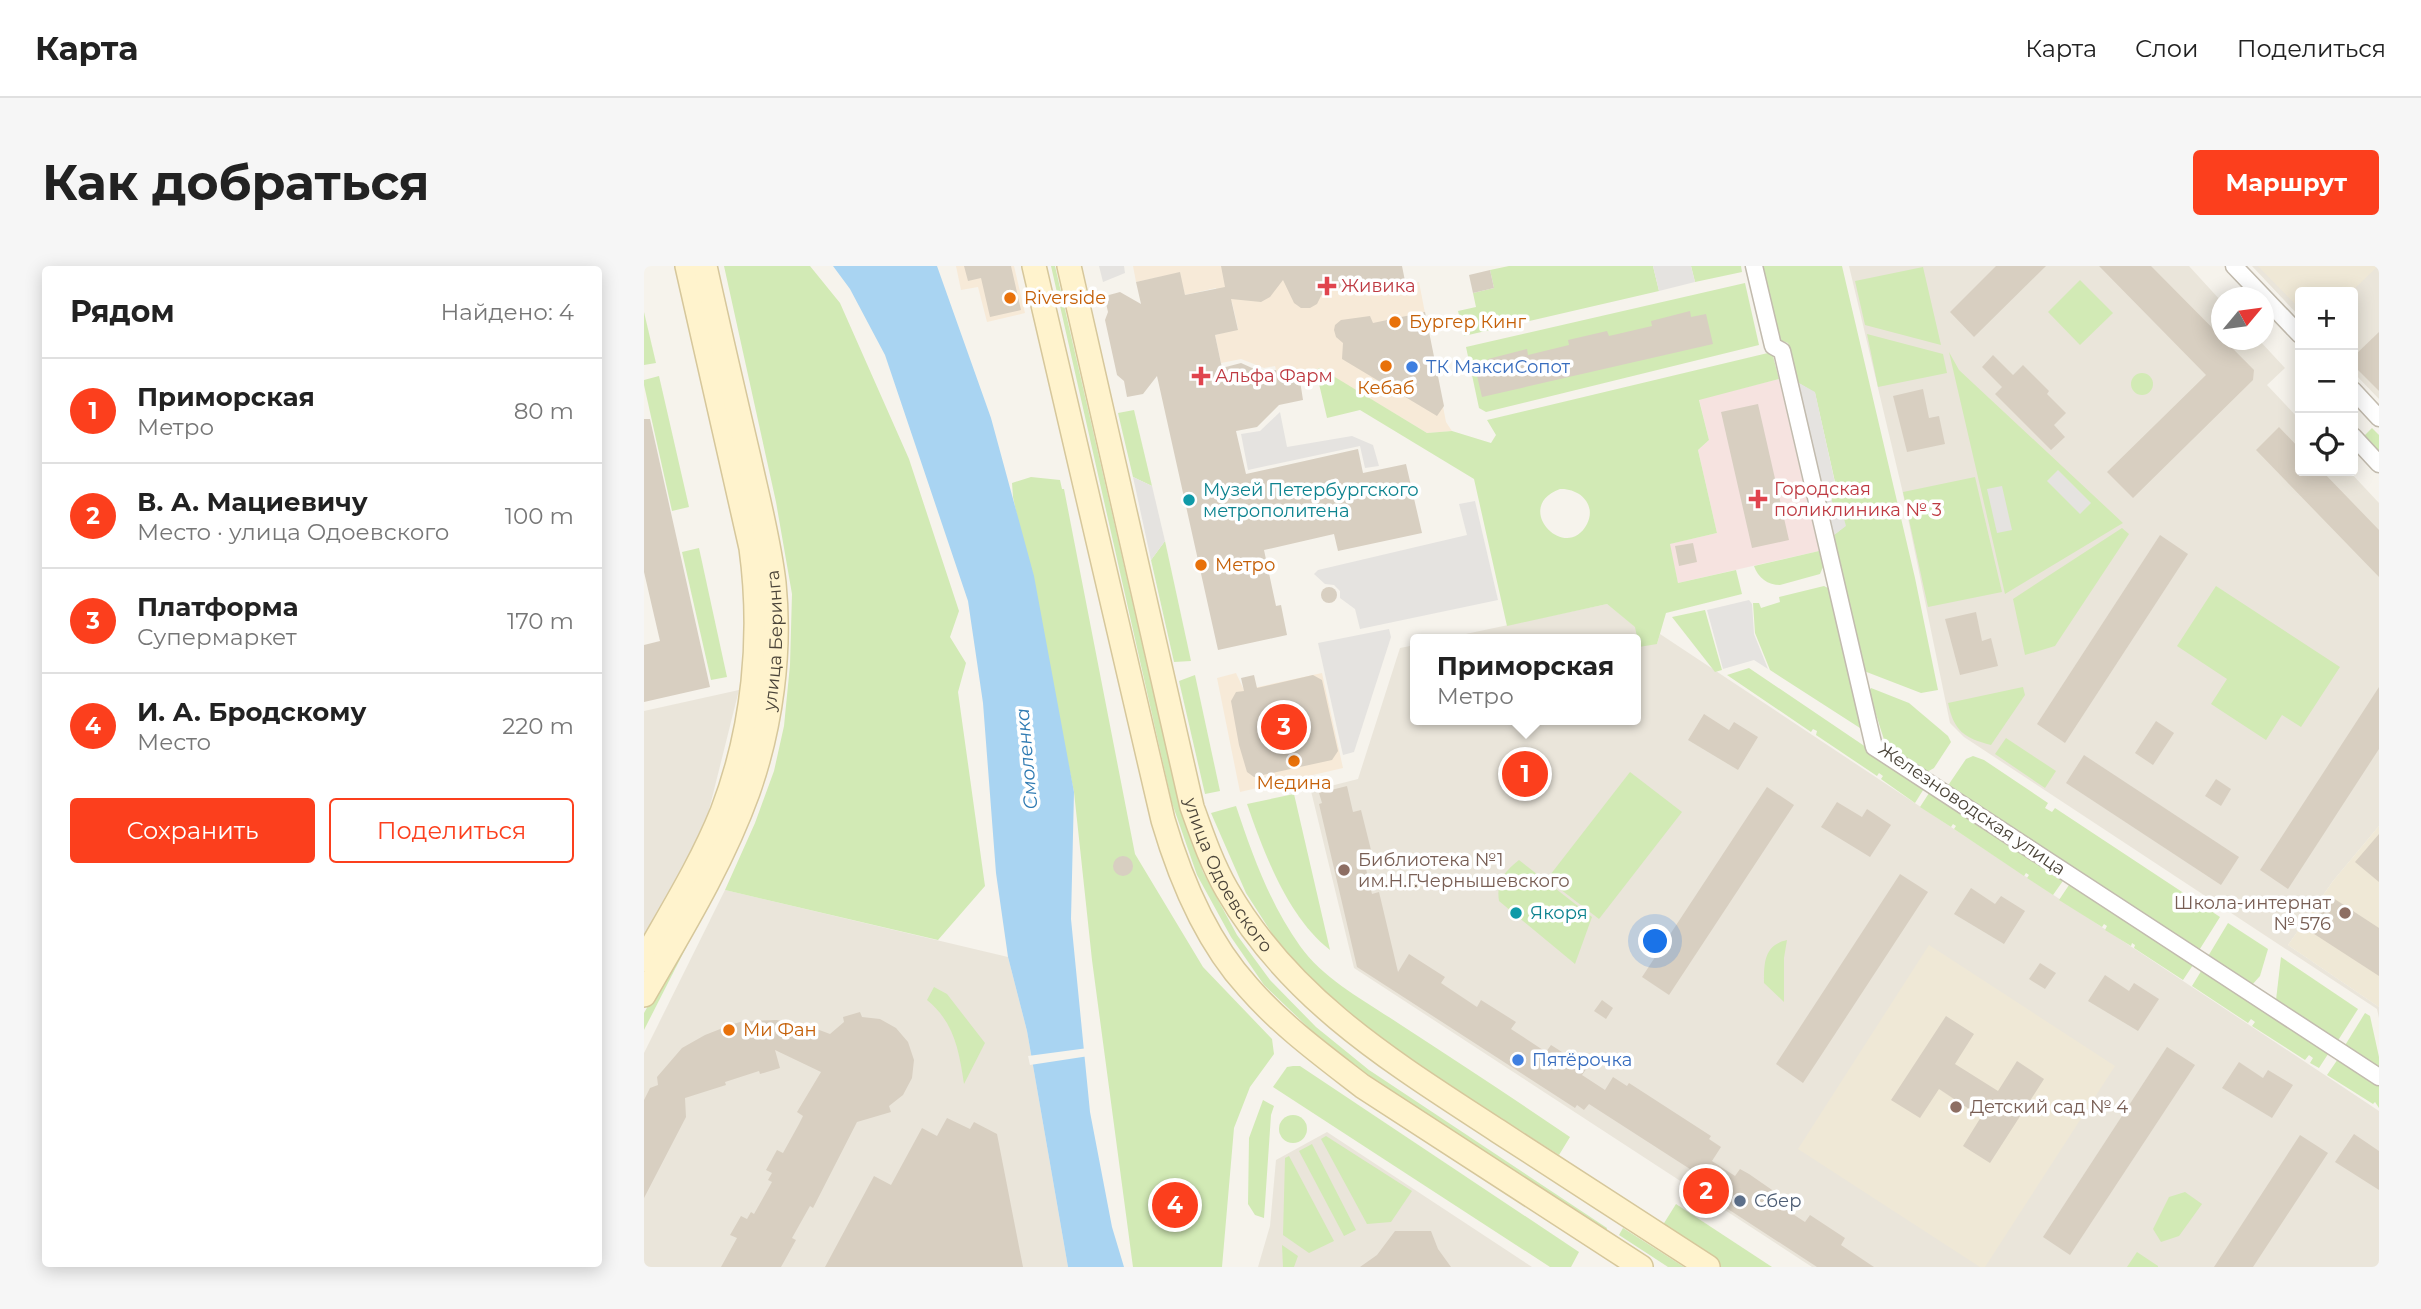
<!DOCTYPE html>
<html lang="ru">
<head>
<meta charset="utf-8">
<style>
  :root { --surface:#fff; --page:#f6f6f6; --text:#222; --muted:#767676; --line:#e0e0e0; --accent:#fc3f1d }
  body { margin:0; font-family:Montserrat,sans-serif; background:var(--page); color:var(--text) }
  .controls { position:absolute; right:21px; top:21px; display:grid; overflow:hidden; border-radius:7px; box-shadow:0 4px 18px #0003 }
  .controls button { width:63px; height:63px; display:grid; place-items:center; padding:0; border:0; border-bottom:2px solid var(--line); background:var(--surface); color:var(--text); font:35px sans-serif }
  .compass { position:absolute; left:1567px; top:21px; width:63px; height:63px; border-radius:50%; background:var(--surface); box-shadow:0 4px 18px #0003; rotate:61deg }
  .you { position:absolute; left:1012px; top:676px; width:24px; height:24px; margin:-18px; border:5px solid #fff; border-radius:50%; background:#1a73e8; box-shadow:0 0 0 10px #1a73e833 }
  .badge { display:grid; place-items:center; width:46px; height:46px; border-radius:50%; background:var(--accent); color:#fff; font-size:23px; font-weight:700 }
  .pin { position:absolute; translate:-50% -50%; border:4px solid #fff; box-shadow:0 2px 7px #0006 }
  .popup { position:absolute; left:766px; top:368px; width:231px; height:91px; box-sizing:border-box; display:grid; place-content:center; border-radius:7px; background:var(--surface); filter:drop-shadow(0 2px 5px #0005); font-size:23px; white-space:nowrap; color:var(--muted) }
  .popup b { font-size:26px; color:var(--text) }
  .popup::after { content:''; position:absolute; left:50%; top:100%; margin-left:-14px; border:14px solid transparent; border-top-color:var(--surface) }
  .list { margin:0; padding:0; list-style:none }
  h2 { display:flex; justify-content:space-between; align-items:center; height:91px; margin:0; padding:0 28px; font-size:30px }
  h2 small { font-size:23px; font-weight:400; color:var(--muted) }
  .list li { display:grid; grid-template-columns:46px 1fr auto; gap:21px; align-items:center; box-sizing:border-box; height:105px; padding:0 28px; border-top:2px solid var(--line) }
  .list b { display:block; font-size:26px; white-space:nowrap }
  .list p { margin:0; font-size:23px; white-space:nowrap; color:var(--muted) }
  .list em { font-size:23px; font-style:normal; color:var(--muted) }
  .actions { display:flex; gap:14px; padding:21px 28px }
  .actions a { flex:1; padding:16px 0; border:2px solid var(--accent); border-radius:7px; text-align:center; font-size:24px; color:var(--accent) }
  .actions .main { background:var(--accent); color:#fff }
  .icon { flex:none; width:38px; height:38px; fill:none; stroke:currentColor; stroke-width:2; stroke-linecap:round; stroke-linejoin:round }
  .map { position:relative; flex:none; width:1735px; height:1001px; overflow:hidden; border-radius:7px }
  header { display:flex; align-items:center; gap:42px; box-sizing:border-box; height:98px; padding:0 35px; background:var(--surface); border-bottom:2px solid var(--line) }
  header strong { font-size:33px }
  nav { display:flex; gap:38px; margin-inline-start:auto; font-size:24px }
  .intro { display:flex; align-items:center; justify-content:space-between; box-sizing:border-box; height:168px; padding:0 42px }
  h1 { margin:0; font-size:49px }
  .button { padding:18px 32px; border-radius:7px; background:var(--accent); color:#fff; font-size:24px; font-weight:700 }
  main { display:flex; gap:42px; padding:0 42px }
  aside { flex:1; background:var(--surface); border-radius:7px; box-shadow:0 4px 18px #0003 }
  .map>svg:first-child { display:block }
</style>
</head>
<body>
<header>
<strong>Карта</strong>
<nav><a>Карта</a><a>Слои</a><a>Поделиться</a></nav>
</header>
<div class="intro"><h1>Как добраться</h1><a class="button">Маршрут</a></div>
<main>
<aside>
<h2>Рядом<small>Найдено: 4</small></h2>
<ul class="list">
<li><span class="badge">1</span><div><b>Приморская</b><p>Метро</p></div><em>80 m</em></li>
<li><span class="badge">2</span><div><b>В. А. Мациевичу</b><p>Место · улица Одоевского</p></div><em>100 m</em></li>
<li><span class="badge">3</span><div><b>Платформа</b><p>Супермаркет</p></div><em>170 m</em></li>
<li><span class="badge">4</span><div><b>И. А. Бродскому</b><p>Место</p></div><em>220 m</em></li>
</ul>
<div class="actions"><a class="main">Сохранить</a><a>Поделиться</a></div>
</aside>
<div class="map">
<svg width="1735" height="1001" viewBox="0 0 1735 1001">
  <rect width="100%" height="100%" fill="#f6f3ec"/>
  <g fill="#eae5da">
    <path d="M1205 0H1545L1577 35V74H1615L1641 102 1623 119 1656 154V205H1705L1735 237V560L1689 615 1644 679 1735 741V752L1733 743 1320 471 1306 457 1258 223Z"/>
    <path d="M1608 0H1735V133L1709 106V26H1656V51Z"/>
    <path d="M963 338 1013 378 1016 368 1735 845V1001H1168L710 702 667 525 714 513 756 382 771 379V454H991V373H798Z"/>
    <path d="M95 424 64 548 37 607 0 674V445Z"/>
    <path d="M81 624 364 691 383 765 424 1001H0V787Z"/>
    <path d="M683 866 888 1001H614L626 960 632 894Z"/>
  </g>
  <g fill="#f7ead8">
    <path d="M312 0H370L381 47 343 56 334 21 317 24Z"/>
    <path d="M489 0H714L721 28 775 16 802 156 808 165 783 167 675 102 672 105 634 112 631 100 620 102 597 93 577 97 571 69 594 63 588 36 576 38 572 22 541 29 535 7 492 16Z"/>
    <path d="M592 407 600 424 678 407 699 502 596 526 573 412Z"/>
  </g>
  <g fill="#efe8d6">
    <path d="M1614 0H1734L1707 26H1656V43Z"/>
    <path d="M1735 560V741L1644 679 1689 615Z"/>
    <path d="M1285 679 1471 800 1341 1001H1336L1154 883Z"/>
  </g>
  <path fill="#f6e3e0" d="M1135 113 1175 285 1034 317 1025 278 1073 267 1054 184 1065 174 1055 133Z"/>
  <g fill="#d2eab5" fill-rule="evenodd">
    <path d="M80 0H166L196 37 265 193 315 345 306 371 322 397 314 426 341 620 294 674 81 624 111 557 130 505 140 460 146 399 148 328 132 236Z"/>
    <path d="M407 0H411L535 538 559 606 593 669 626 714 672 761 725 804 963 962 961 968 723 809 668 765 620 719 587 671 553 609 528 537Z"/>
    <path d="M865 0H1009L1015 25 820 70 814 45 832 41 829 27 850 22 846 4Z"/>
    <path d="M1047 0H1097L1098 6 1051 16Z"/>
    <path d="M1117 0H1198L1271 312 1294 424 1277 427 1220 405 1190 269 1201 260 1190 244 1184 219 1191 216 1171 127 1153 116 1144 77 1135 74Z"/>
    <path d="M1279 1 1297 79 1221 59 1211 15Z"/>
    <path d="M1436 14 1469 47 1436 79 1404 46Z"/>
    <path d="M1101 17 1115 79 842 146 835 142 822 81Z"/>
    <path d="M0 46 12 97 0 99Z"/>
    <path d="M1223 68 1299 88 1303 107 1234 121Z"/>
    <path d="M1128 86 1135 113 1055 134 1065 174 1054 184 1073 267 1026 278 1034 317 1092 304 1098 328 1022 347 1013 378 995 381 991 361 963 338 863 360 830 213 716 144 683 152 672 105 675 102 681 105 783 167 808 165 847 177 852 169 843 154ZM916 223C935 222 953 238 943 258 922 298 867 241 916 223Z"/>
    <path d="M1305 86 1315 104 1479 257 1361 328Z"/>
    <circle cx="1498" cy="118" r="11"/>
    <path d="M15 110 45 241 28 245 0 119V114Z"/>
    <path d="M490 144 508 220 489 211 474 147Z"/>
    <path d="M1728 162 1735 169V191L1717 173Z"/>
    <path d="M387 211 416 214 418 223H420L491 588 559 701 628 773 630 788 606 821 590 862 578 1001H489L448 694 430 526 369 231 368 217Z"/>
    <path d="M1331 211 1358 326 1284 341 1259 226Z"/>
    <path d="M1478 262 1485 268 1411 380 1381 389 1369 333Z"/>
    <path d="M521 275 547 395 530 396 507 294Z"/>
    <path d="M55 282 83 411 67 414 38 286Z"/>
    <path d="M1175 285 1179 301 1176 308 1136 319C1124 319 1114 312 1110 300Z"/>
    <path d="M1180 320 1186 323 1219 460 1216 462 1126 404 1111 367 1109 337H1115L1117 342 1136 336 1135 331Z"/>
    <path d="M1572 320 1696 401 1657 461 1638 449 1622 474 1567 438 1583 413 1533 380Z"/>
    <path d="M1061 344 1078 404 1071 406 1028 351Z"/>
    <path d="M1105 402 1281 521 1271 537 1237 513 1239 510 1235 507 1233 510 1172 469 1173 465 1169 463 1167 466 1083 409Z"/>
    <path d="M551 409 576 525 561 528 535 415Z"/>
    <path d="M1379 421 1381 429 1347 479C1320 472 1310 465 1304 437Z"/>
    <path d="M1227 422 1265 437 1304 470 1307 476 1290 502 1283 506 1242 480 1225 426Z"/>
    <path d="M1362 472 1412 505 1401 522 1351 488Z"/>
    <path d="M1329 490 1340 494 1404 537 1401 542 1408 546 1411 542 1576 651 1554 686 1303 521 1322 493Z"/>
    <path d="M986 506 1038 546 955 653 903 613Z"/>
    <path d="M1287 524 1421 612 1409 629 1383 612 1385 609 1382 607 1380 610 1310 563 1312 560 1309 558 1307 561 1276 541Z"/>
    <path d="M650 528 686 684C644 652 620 587 603 538Z"/>
    <path d="M592 540C608 588 626 638 656 680 680 714 723 736 757 759 814 796 870 833 926 871L915 889 732 773 645 694 602 627 567 547Z"/>
    <path d="M875 594 948 651 931 698 855 635C852 615 860 606 875 594Z"/>
    <path d="M1427 616 1551 696 1539 714 1490 682 1491 679 1488 677 1487 680 1461 664 1463 660 1460 658 1458 661 1415 634Z"/>
    <path d="M1584 657 1624 683 1616 710 1607 720 1563 692Z"/>
    <path d="M50 658 53 660 0 764V747Z"/>
    <path d="M1143 674 1140 692V736L1120 717C1120 697 1120 679 1143 674Z"/>
    <path d="M1637 691 1714 743 1693 776 1632 734Z"/>
    <path d="M1559 702 1686 785 1675 802 1666 797 1669 792 1665 789 1661 794 1608 760 1611 756 1607 753 1604 757 1548 720Z"/>
    <path d="M290 721 303 728 341 777 320 818C315 784 310 756 283 734Z"/>
    <path d="M1721 747 1726 750 1735 791V805L1700 781Z"/>
    <path d="M1696 790 1735 816V842L1731 836 1729 838 1683 809Z"/>
    <path d="M649 800H656L935 986 927 1001H906L629 821 643 801Z"/>
    <path d="M619 834 630 840 627 849 620 952 611 949 604 938 605 872Z"/>
    <circle cx="649" cy="863" r="14"/>
    <path d="M682 870 768 925 747 956 723 958 677 873Z"/>
    <path d="M668 878 712 964 700 970 655 885Z"/>
    <path d="M645 890 690 975 665 987 639 969 641 892Z"/>
    <path d="M1541 926 1558 938 1535 970 1517 976 1509 963 1525 931Z"/>
    <path d="M1032 938 1128 1001H1076L1017 962Z"/>
    <path d="M979 962 1040 1001H1024L975 969Z"/>
    <path d="M638 979 654 990 650 1001H639Z"/>
    <path d="M1493 986 1514 1000V1001H1483Z"/>
  </g>
  <g fill="#e5e3e0">
    <path d="M455 0H480L481 7 459 16Z"/>
    <path d="M1009 0H1047L1051 16 1015 25Z"/>
    <path d="M1153 116 1171 126 1191 217 1184 219 1190 243 1197 242 1202 260 1190 269Z"/>
    <path d="M636 146 643 181 708 170 729 179 735 200 721 202 716 180 604 204 597 168 616 165Z"/>
    <path d="M1414 204 1447 237 1436 248 1403 215Z"/>
    <path d="M489 211 508 220 521 275 507 294Z"/>
    <path d="M1358 220 1368 264 1353 267 1343 223Z"/>
    <path d="M831 235 854 334 716 363 711 343 696 332V325L690 319 681 318 670 308 674 304 823 269 815 238Z"/>
    <path d="M1105 334 1108 338 1110 368 1124 403 1110 394 1079 403 1063 344Z"/>
    <path d="M745 363 747 371 710 486 699 489 674 377Z"/>
  </g>
  <path fill="#a9d4f2" d="M189 0H293L347 152 390 310 430 526 427 653 446 846 468 961 480 1001H424L383 765 364 691 352 607 339 437 324 335 241 89 206 23Z"/>
  <path fill="#f6f3ec" d="M444 782 445 790 386 799 384 790Z"/>
  <g fill="#d8cfc1">
    <path d="M320 0H367L377 44 346 51 337 12 324 15Z"/>
    <path d="M577 0H758L761 15 707 28 704 20 679 26 673 38 666 42H657L650 37 639 14 626 31 617 36 587 33 594 64 571 69 578 102 597 97 617 106 632 104 634 112 655 108 659 134 635 139 613 161 592 165 602 208 714 183 719 207 762 198 778 267 694 285 690 268 620 284 632 340 637 339 643 369 574 384 513 110 499 128 483 131 480 115 473 109 461 54 464 46 461 33 465 29 476 26 497 38 492 16 536 6 541 29 581 21Z"/>
    <path d="M1352 0H1402L1330 71 1306 46Z"/>
    <path d="M1455 0H1507L1610 104 1609 114 1489 232 1463 206 1562 109Z"/>
    <path d="M846 4 850 22 829 27 825 9Z"/>
    <path d="M1046 45 1047 51 1062 48 1069 78 838 131 831 101 845 98 844 93 883 83 884 89 925 79 924 74 963 65 965 70 1008 60 1007 55Z"/>
    <path d="M781 46 800 140 793 150 698 93 699 77 692 71 690 64 691 59 697 54 726 50 729 57Z"/>
    <path d="M1735 66V125L1710 100V90Z"/>
    <path d="M1349 89 1369 109 1379 99 1405 125 1403 128 1422 147 1410 159 1421 171 1407 184 1351 128 1358 121 1338 101Z"/>
    <path d="M1279 123 1285 152 1295 150 1301 178 1263 186 1249 130Z"/>
    <path d="M1114 138 1145 274 1108 282 1077 146Z"/>
    <path d="M0 153H6L66 421 0 436V379L16 375 0 306Z"/>
    <path d="M1635 161 1656 183V205H1678L1735 264V311L1612 184Z"/>
    <path d="M1516 269 1544 288 1421 477 1393 458Z"/>
    <path d="M1049 277 1053 296 1035 300 1031 280Z"/>
    <circle cx="685" cy="329" r="8"/>
    <path d="M1332 346 1338 375 1347 372 1354 400 1316 409 1301 353Z"/>
    <path d="M610 409 613 422 669 409 678 414 694 485 688 494 610 511 603 506 595 479 587 435 592 426 600 425 597 412Z"/>
    <path d="M1735 421V483L1644 623 1616 604Z"/>
    <path d="M1060 448 1085 464 1090 456 1114 471 1094 504 1044 474Z"/>
    <path d="M1512 455 1530 467 1509 499 1491 487Z"/>
    <path d="M1440 489 1595 591 1577 619 1422 517Z"/>
    <path d="M1572 513 1587 523 1577 540 1561 530Z"/>
    <path d="M703 520 709 546 717 544 727 584 718 586 728 628 735 626 754 706 765 688 801 711 797 717 833 741 837 734 872 756 867 763 902 786 907 779 943 802 938 809 961 824 969 811 983 820 985 817 1067 870 1065 873 1077 881 1068 895 1091 910 1096 903 1105 908 1131 926 1126 933 1161 956 1166 949 1201 972 1197 979 1230 1001H1173L1064 930 1066 927 1058 922 1063 914 945 838 940 844 933 839 931 842 713 701 675 538 678 537 675 527Z"/>
    <path d="M1123 521 1150 539 1025 729 998 711Z"/>
    <path d="M1193 536 1218 551 1223 543 1247 559 1226 591 1177 561Z"/>
    <path d="M1735 568V616L1711 596Z"/>
    <circle cx="479" cy="600" r="10"/>
    <path d="M1256 608 1284 626 1159 817 1132 798Z"/>
    <path d="M1327 622 1351 638 1357 630 1381 645 1360 678 1310 648Z"/>
    <path d="M1686 630 1735 662V710L1664 664Z"/>
    <path d="M1396 697 1412 707 1401 723 1385 713Z"/>
    <path d="M1461 709 1485 725 1490 717 1515 733 1494 765 1444 735Z"/>
    <path d="M958 734 969 742 962 753 950 745Z"/>
    <path d="M216 746 218 751 236 753 252 762 264 776 270 794 268 812 259 829 245 840 247 846 213 856 169 942 166 940 148 972 152 974 137 1001H77L93 972 86 969 97 950 103 953 107 946 110 948 128 916 124 914 128 907 122 904 133 884 139 887 155 858 159 850 153 846 177 806 131 784 136 802 116 808 115 805 81 816 82 819 41 832 42 851 0 932V834L6 822 14 819 13 811 38 782 61 769 89 758 100 755 133 754 170 762 186 768 200 756 199 751Z"/>
    <path d="M1302 750 1330 768 1311 798 1354 825 1373 795 1400 813 1346 897 1319 880 1337 851 1295 823 1276 852 1247 834Z"/>
    <path d="M1523 781 1551 799 1426 989 1399 971Z"/>
    <path d="M1595 796 1619 812 1624 804 1649 819 1628 852 1578 822Z"/>
    <path d="M303 852 326 863 330 856 353 868 379 1001H181L230 910 247 919 278 862 293 870Z"/>
    <path d="M1710 868 1735 885V924L1691 896Z"/>
    <path d="M1656 869 1684 887 1609 1001H1570Z"/>
    <path d="M751 965H787L794 983 807 1001H716L733 989Z"/>
  </g>
  <g fill="none" stroke-linecap="round" stroke-linejoin="round">
    <defs>
      <g id="street">
        <path d="M1110 0 1129 80 1138 85 1230 481 1735 811"/>
        <path d="M1590 0 1656 69"/>
        <path d="M1709 124 1735 152"/>
        <path d="M1709 170 1735 198"/>
      </g>
      <g id="secondary">
        <path d="M390 0 519 554C536 612 562 675 604 721 637 759 678 789 718 820L997 1001"/>
        <path id="s1" d="M425 0 548 541C558 569 568 598 583 624 647 735 750 797 854 865 924 910 994 956 1064 1001"/>
        <path d="M0 694C27 646 57 598 78 546 110 463 119 370 107 282L43 0"/>
        <path id="s2" d="M0 729C38 663 78 598 104 526 127 461 137 386 130 317 125 274 114 233 105 192 90 128 75 64 61 0"/>
      </g>
    </defs>
    <use href="#street" stroke="#c2bbae" stroke-width="19"/>
    <use href="#secondary" stroke="#d6c79b" stroke-width="26"/>
    <use href="#street" stroke="#fff" stroke-width="16"/>
    <use href="#secondary" stroke="#fff3cd" stroke-width="23"/>
  </g>
  <g fill="#e0444e" stroke="#fff" stroke-width="2.5">
    <path d="M679.5 9.5h7v7h7v7h-7v7h-7v-7h-7v-7h7z"/>
    <path d="M553.5 99.5h7v7h7v7h-7v7h-7v-7h-7v-7h7z"/>
    <path d="M1110.5 222.5h7v7h7v7h-7v7h-7v-7h-7v-7h7z"/>
  </g>
  <g fill="#e8710a" stroke="#fff" stroke-width="2.5">
    <circle cx="366" cy="32" r="7"/>
    <circle cx="751" cy="56" r="7"/>
    <circle cx="742" cy="100" r="7"/>
    <circle cx="557" cy="299" r="7"/>
    <circle cx="650" cy="495" r="7"/>
    <circle cx="85" cy="764" r="7"/>
  </g>
  <g fill="#3f7fe0" stroke="#fff" stroke-width="2.5">
    <circle cx="768" cy="101" r="7"/>
    <circle cx="874" cy="794" r="7"/>
  </g>
  <g fill="#0f9aa8" stroke="#fff" stroke-width="2.5">
    <circle cx="545" cy="234" r="7"/>
    <circle cx="872" cy="647" r="7"/>
  </g>
  <g fill="#8d6e63" stroke="#fff" stroke-width="2.5">
    <circle cx="700" cy="604" r="7"/>
    <circle cx="1701" cy="647" r="7"/>
    <circle cx="1312" cy="841" r="7"/>
  </g>
  <circle fill="#5c6f8a" stroke="#fff" stroke-width="2.5" cx="1096" cy="935" r="7"/>
  <g text-anchor="middle" stroke-width="7" stroke-linejoin="round" paint-order="stroke">
    <g font-size="18" fill="#be3a42" stroke="#fff" text-anchor="start">
      <text x="697" y="26">Живика</text>
      <text x="571" y="116">Альфа Фарм</text>
      <text x="1130" y="229">Городская<tspan x="1130" dy="21">поликлиника № 3</tspan></text>
    </g>
    <g font-size="18" fill="#c56008" stroke="#fff" text-anchor="start">
      <text x="380" y="38">Riverside</text>
      <text x="765" y="62">Бургер Кинг</text>
      <text x="742" y="128" text-anchor="middle">Кебаб</text>
      <text x="571" y="305">Метро</text>
      <text x="650" y="523" text-anchor="middle">Медина</text>
      <text x="99" y="770">Ми Фан</text>
    </g>
    <g font-size="18" fill="#366cbe" stroke="#fff" text-anchor="start">
      <text x="782" y="107">ТК МаксиСопот</text>
      <text x="888" y="800">Пятёрочка</text>
    </g>
    <g font-size="18" fill="#0d838f" stroke="#fff" text-anchor="start">
      <text x="559" y="230">Музей Петербургского<tspan x="559" dy="21">метрополитена</tspan></text>
      <text x="886" y="653">Якоря</text>
    </g>
    <g font-size="18" fill="#4b4439" stroke="#fff">
      <text dy="6" stroke="none"><textPath href="#s2" startOffset="383">улица Беринга</textPath></text>
      <text transform="translate(1328 543) rotate(34)" y="6">Железноводская улица</text>
      <text dy="6" stroke="none"><textPath href="#s1" startOffset="632">улица Одоевского</textPath></text>
    </g>
    <g font-size="18" fill="#785e54" stroke="#fff" text-anchor="start">
      <text x="714" y="600">Библиотека №1<tspan x="714" dy="21">им.Н.Г.Чернышевского</tspan></text>
      <text x="1687" y="643" text-anchor="end">Школа-интернат<tspan x="1687" dy="21">№ 576</tspan></text>
      <text x="1326" y="847">Детский сад № 4</text>
    </g>
    <g font-size="18" fill="#4e5e75" stroke="#fff" text-anchor="start">
      <text x="1110" y="941">Сбер</text>
    </g>
    <g font-size="19" font-style="italic" fill="#2e7ab2" stroke="#fff">
      <text transform="translate(382 493) rotate(-95)" y="7">Смоленка</text>
    </g>
  </g>
</svg>
<div class="controls">
<button>+</button>
<button>−</button>
<button><svg class="icon" aria-label="locate" viewBox="0 0 24 24"><circle cx="12" cy="12" r="6"/><path d="M12 2v4M12 18v4M2 12h4M18 12h4"/></svg></button>
</div>
<svg class="compass" viewBox="-18 -18 36 36"><path d="M0-13l5 13h-10z" fill="#e53935"/><path d="M0 13l5-13h-10z" fill="#767676"/></svg>
<div class="you"></div>
<div class="pin badge" style="left:881px;top:508px">1</div>
<div class="popup"><b>Приморская</b>Метро</div>
<div class="pin badge" style="left:1062px;top:925px">2</div>
<div class="pin badge" style="left:640px;top:461px">3</div>
<div class="pin badge" style="left:531px;top:939px">4</div>
</div>
</main>
</body>
</html>
